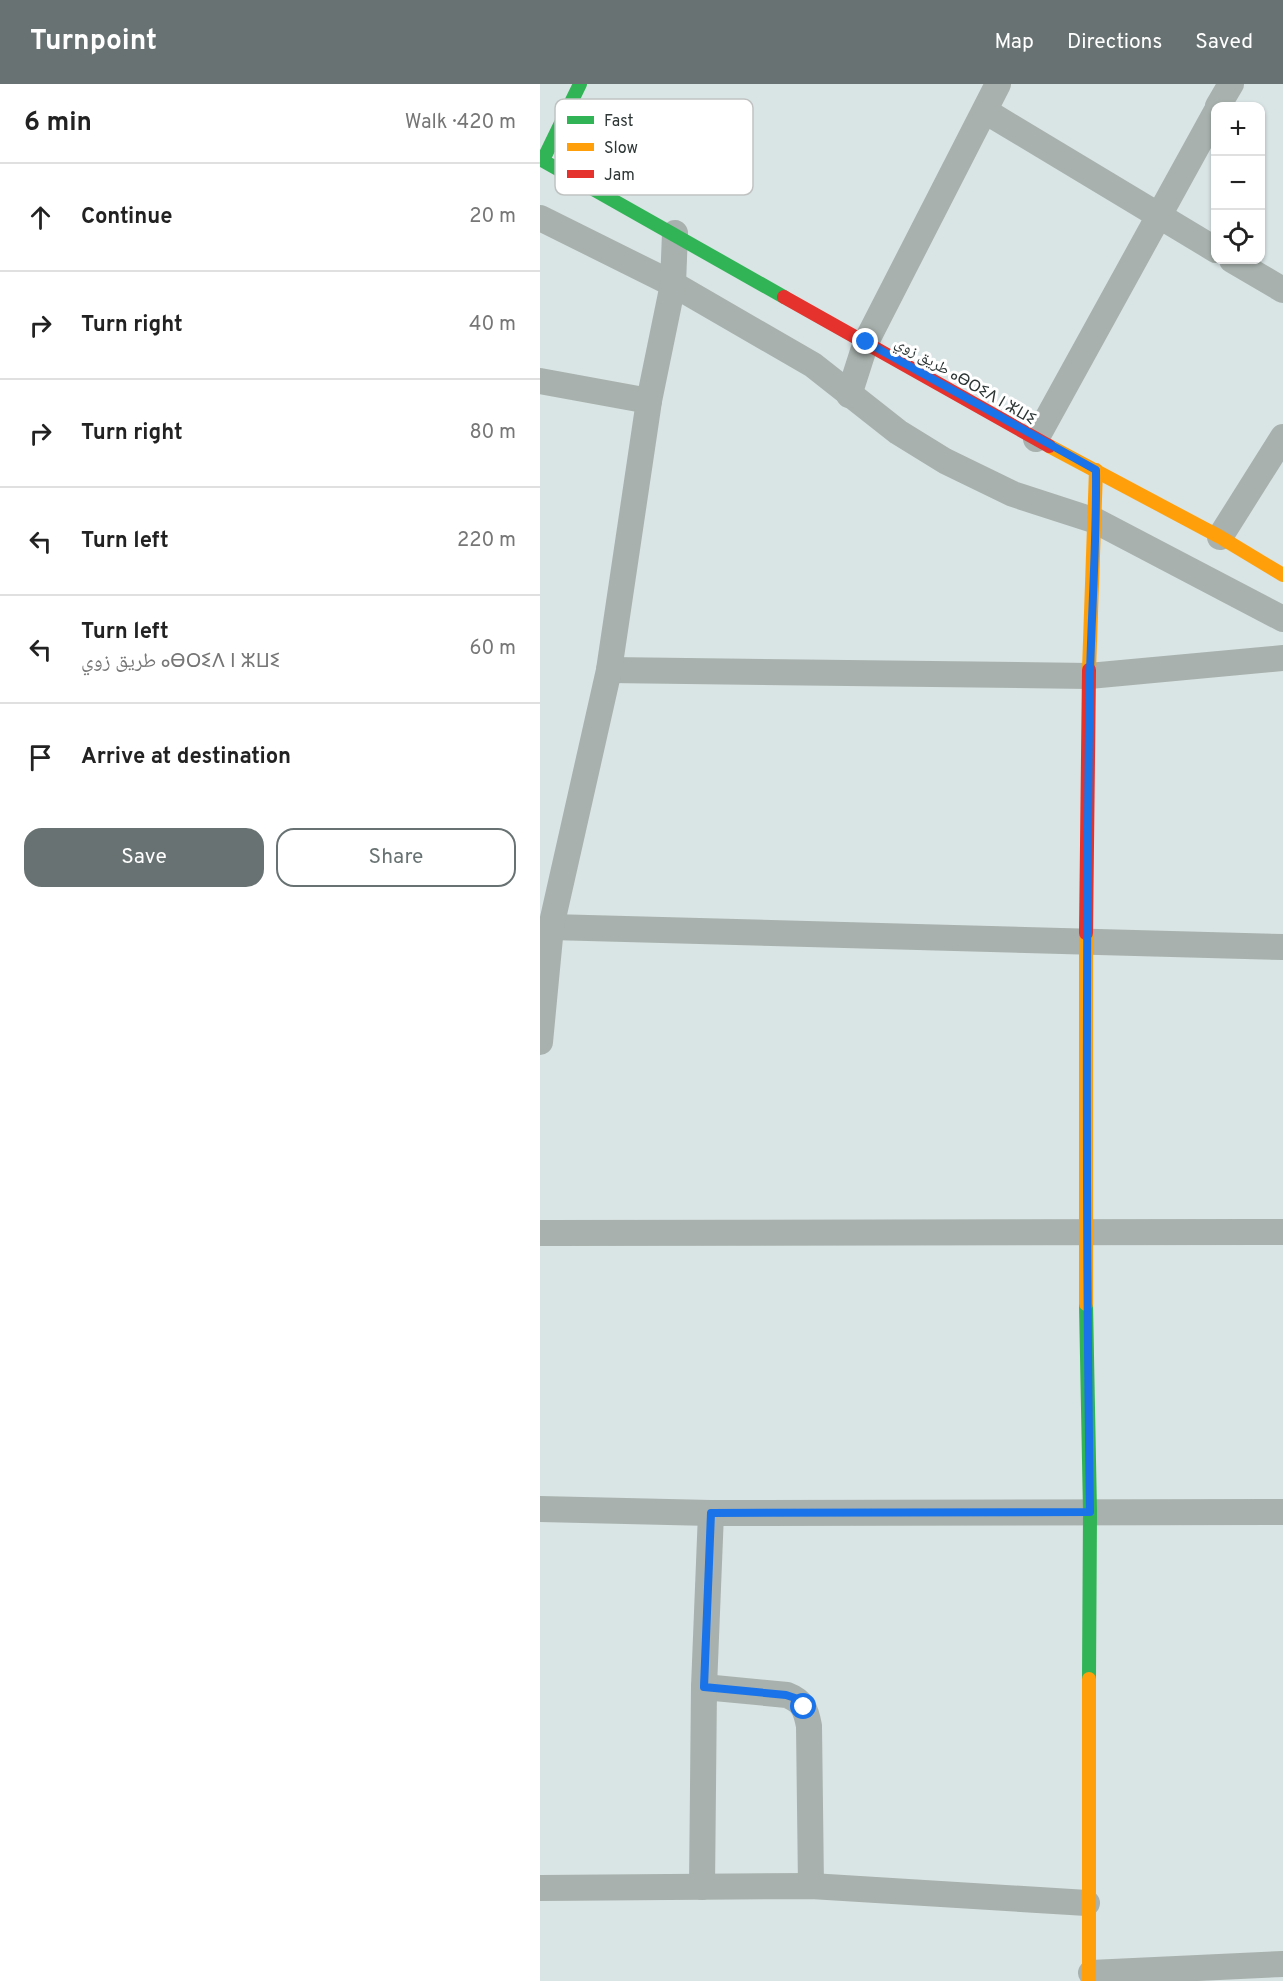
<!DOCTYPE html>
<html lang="en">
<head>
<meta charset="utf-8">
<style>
  :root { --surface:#fff; --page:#f2f2f2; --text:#222; --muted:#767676; --line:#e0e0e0; --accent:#697272 }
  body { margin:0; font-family:Overpass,"Noto Naskh Arabic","Noto Sans Tifinagh",sans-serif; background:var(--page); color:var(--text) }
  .controls { position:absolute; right:18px; top:18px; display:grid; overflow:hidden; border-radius:12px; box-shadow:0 2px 4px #0004 }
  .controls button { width:54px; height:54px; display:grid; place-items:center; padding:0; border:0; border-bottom:2px solid var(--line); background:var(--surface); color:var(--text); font:30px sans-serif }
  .stop { position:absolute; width:18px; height:18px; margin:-14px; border:4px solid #1a73e8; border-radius:50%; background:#fff }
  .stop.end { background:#1a73e8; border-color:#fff; box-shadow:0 2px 6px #0008 }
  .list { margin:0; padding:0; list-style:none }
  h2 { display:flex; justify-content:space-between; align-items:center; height:78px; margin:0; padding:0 24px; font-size:26px }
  h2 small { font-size:20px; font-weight:400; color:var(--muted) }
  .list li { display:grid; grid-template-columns:39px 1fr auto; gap:18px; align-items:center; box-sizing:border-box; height:108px; padding:0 24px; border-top:2px solid var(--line) }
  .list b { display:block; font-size:22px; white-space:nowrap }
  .list p { margin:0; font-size:20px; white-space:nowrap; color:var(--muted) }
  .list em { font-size:20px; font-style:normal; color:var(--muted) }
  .actions { display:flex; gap:12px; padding:18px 24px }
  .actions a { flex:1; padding:14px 0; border:2px solid var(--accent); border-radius:18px; text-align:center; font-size:21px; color:var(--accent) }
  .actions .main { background:var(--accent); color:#fff }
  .icon { flex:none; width:33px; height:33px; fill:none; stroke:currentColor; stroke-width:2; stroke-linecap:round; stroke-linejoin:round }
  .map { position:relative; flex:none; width:743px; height:1897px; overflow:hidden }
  header { display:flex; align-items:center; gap:36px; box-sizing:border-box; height:84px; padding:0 30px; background:var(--accent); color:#fff }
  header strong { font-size:28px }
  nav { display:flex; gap:33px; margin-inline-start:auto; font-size:21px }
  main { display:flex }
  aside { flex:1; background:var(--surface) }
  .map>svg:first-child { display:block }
</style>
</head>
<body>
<header>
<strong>Turnpoint</strong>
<nav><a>Map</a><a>Directions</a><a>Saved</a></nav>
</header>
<main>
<aside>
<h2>6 min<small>Walk · 420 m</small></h2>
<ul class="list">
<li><svg class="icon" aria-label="ahead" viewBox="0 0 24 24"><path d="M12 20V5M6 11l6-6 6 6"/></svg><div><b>Continue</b></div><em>20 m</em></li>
<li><svg class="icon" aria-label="right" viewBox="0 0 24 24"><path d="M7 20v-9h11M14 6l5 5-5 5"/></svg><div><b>Turn right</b></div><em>40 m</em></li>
<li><svg class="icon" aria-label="right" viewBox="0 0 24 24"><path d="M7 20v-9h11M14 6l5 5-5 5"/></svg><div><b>Turn right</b></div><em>80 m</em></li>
<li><svg class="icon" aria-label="left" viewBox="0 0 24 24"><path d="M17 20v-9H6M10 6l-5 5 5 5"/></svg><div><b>Turn left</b></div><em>220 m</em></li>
<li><svg class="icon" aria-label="left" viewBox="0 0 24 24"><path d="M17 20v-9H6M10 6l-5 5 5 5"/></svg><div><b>Turn left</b><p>طريق زوي ⴰⴱⵔⵉⴷ ⵏ ⵣⵡⵉ</p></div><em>60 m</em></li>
<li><svg class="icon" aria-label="arrive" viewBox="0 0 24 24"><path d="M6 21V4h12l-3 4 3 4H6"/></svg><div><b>Arrive at destination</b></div></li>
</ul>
<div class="actions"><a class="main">Save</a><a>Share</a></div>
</aside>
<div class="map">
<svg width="743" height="1897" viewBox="0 0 743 1897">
  <rect width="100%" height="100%" fill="#d9e4e4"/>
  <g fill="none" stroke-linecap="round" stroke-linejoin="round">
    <g stroke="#a8b1ad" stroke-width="26">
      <path d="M678 22 691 0"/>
      <path d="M445 27 676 166"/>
      <path d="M0 134 133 200 273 281 358 348 405 377 473 410 556 437 743 535"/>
      <path d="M692 176 743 206"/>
      <path d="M0 297 109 317"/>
      <path d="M309 311 326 258 458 0"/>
      <path d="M496 355 676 28"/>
      <path d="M680 453 743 353"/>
      <path d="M69 586 549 592 743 574"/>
      <path d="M11 843 743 863"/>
      <path d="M0 958 11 843 69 586 109 317 133 200 135 149"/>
      <path d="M0 1149 743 1148"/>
      <path d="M0 1425 171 1429 743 1428"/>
      <path d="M164 1603 247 1611C263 1617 266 1626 269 1642L271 1802"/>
      <path d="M162 1803 164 1603 171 1429"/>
      <path d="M0 1804 271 1802 547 1819"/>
      <path d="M551 1889 743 1880"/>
    </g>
    <g stroke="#30b455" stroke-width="14">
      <path d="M0 75 244 213"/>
      <path d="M3 76 40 0"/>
      <path d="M546 1220 550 1428 549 1595"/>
    </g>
    <g stroke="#ff9f0a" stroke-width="14">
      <path d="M509 362 680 453 743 491"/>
      <path d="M549 586 556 386"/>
      <path d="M546 849V1220"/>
      <path d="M549 1595V1897"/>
    </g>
    <g stroke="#e5322d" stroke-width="14">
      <path d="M244 213 509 362"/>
      <path d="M546 849 549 586"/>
    </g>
  </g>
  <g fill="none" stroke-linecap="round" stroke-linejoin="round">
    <path stroke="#1a73e8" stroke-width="8" d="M264 1623 258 1615 246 1611 164 1603 171 1429 550 1428C546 1166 546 905 549 643 549 557 557 472 556 386L326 258"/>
  </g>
  <g text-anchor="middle" stroke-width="6" stroke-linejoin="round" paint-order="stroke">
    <g font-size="16" fill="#2d3535" stroke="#fff">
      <text transform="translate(426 296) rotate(30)" y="6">طريق زوي ⴰⴱⵔⵉⴷ ⵏ ⵣⵡⵉ</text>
    </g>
  </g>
  <rect x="15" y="15" width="198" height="96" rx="9" fill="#fff" stroke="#c0c2c2" stroke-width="1.5"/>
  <rect x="27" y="32" width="27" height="8" fill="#30b455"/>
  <rect x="27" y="59" width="27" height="8" fill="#ff9f0a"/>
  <rect x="27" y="86" width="27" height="8" fill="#e5322d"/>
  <g font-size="16" fill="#2d3535">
    <text x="64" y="42">Fast</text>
    <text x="64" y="69">Slow</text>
    <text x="64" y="96">Jam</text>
  </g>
</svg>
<div class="controls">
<button>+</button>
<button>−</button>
<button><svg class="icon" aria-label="locate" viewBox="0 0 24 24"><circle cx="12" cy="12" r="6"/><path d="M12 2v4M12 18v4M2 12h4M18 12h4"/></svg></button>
</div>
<div class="stop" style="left:264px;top:1623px"></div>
<div class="stop end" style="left:326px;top:258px"></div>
</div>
</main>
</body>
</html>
